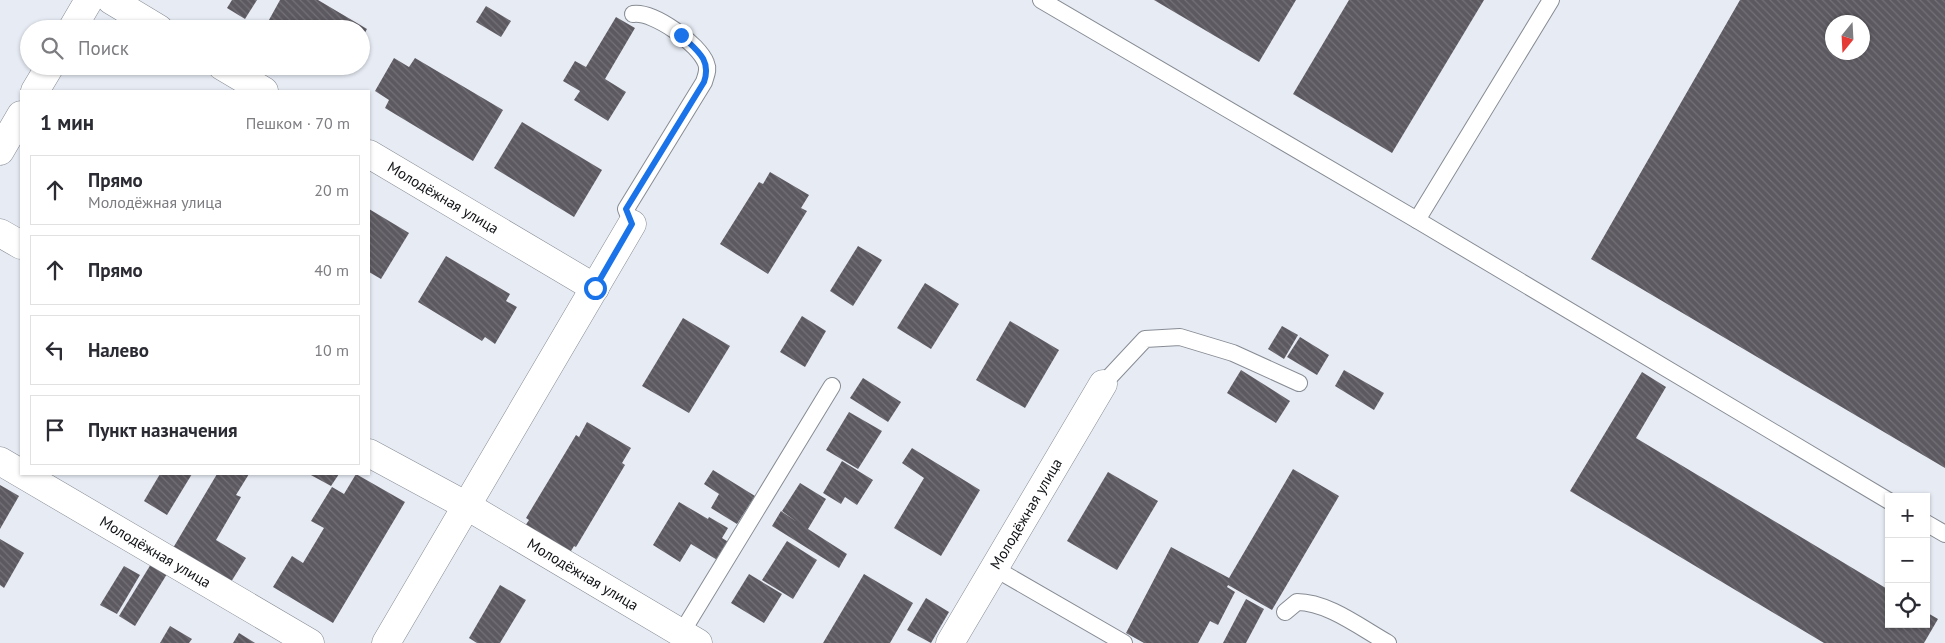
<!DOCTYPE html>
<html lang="ru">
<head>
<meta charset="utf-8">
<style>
  :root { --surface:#fff; --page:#f2f2f3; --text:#2b2b33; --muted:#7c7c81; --line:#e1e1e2 }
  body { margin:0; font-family:"PT Sans",sans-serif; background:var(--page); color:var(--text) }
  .controls { position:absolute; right:15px; bottom:15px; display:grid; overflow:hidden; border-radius:0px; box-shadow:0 1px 4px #0004 }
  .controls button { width:45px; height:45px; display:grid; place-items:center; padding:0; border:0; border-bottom:1px solid var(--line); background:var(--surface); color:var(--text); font:25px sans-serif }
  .compass { position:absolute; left:1825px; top:15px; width:45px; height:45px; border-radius:50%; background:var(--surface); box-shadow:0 1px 4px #0004; rotate:198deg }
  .stop { position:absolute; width:15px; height:15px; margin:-11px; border:4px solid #1a73e8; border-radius:50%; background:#fff }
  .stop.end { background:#1a73e8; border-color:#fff; box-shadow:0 1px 5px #0008 }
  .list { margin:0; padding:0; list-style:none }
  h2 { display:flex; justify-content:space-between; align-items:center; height:65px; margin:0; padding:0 20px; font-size:21px }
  h2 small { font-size:16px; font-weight:400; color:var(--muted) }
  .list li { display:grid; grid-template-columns:32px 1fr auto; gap:15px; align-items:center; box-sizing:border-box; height:70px; margin:0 10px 10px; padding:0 10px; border:1px solid var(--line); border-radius:0px }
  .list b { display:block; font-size:19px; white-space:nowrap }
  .list p { margin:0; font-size:16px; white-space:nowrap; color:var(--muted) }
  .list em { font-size:16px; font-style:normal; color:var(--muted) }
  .icon { flex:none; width:28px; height:28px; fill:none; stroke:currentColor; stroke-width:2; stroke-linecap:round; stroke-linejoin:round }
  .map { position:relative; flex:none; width:1945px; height:643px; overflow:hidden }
  .search { position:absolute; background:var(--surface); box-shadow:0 1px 4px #0004; left:20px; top:20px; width:350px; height:55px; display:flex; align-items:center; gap:12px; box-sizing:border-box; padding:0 18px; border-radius:28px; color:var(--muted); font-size:19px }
  .panel { position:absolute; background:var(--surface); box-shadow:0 1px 4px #0004; left:20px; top:90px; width:350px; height:385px; border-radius:0px }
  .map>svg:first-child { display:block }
</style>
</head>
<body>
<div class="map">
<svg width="1945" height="643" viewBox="0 0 1945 643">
  <defs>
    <pattern id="building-back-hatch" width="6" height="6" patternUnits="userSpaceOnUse" patternTransform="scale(1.25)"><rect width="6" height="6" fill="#5d5961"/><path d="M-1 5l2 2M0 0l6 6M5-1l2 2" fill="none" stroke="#747177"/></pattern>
  </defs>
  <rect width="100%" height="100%" fill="#e6ebf4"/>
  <g fill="url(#building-back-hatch)" fill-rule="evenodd">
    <path d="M232 0H257L245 19 227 8Z"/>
    <path d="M280 0H318L367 29 361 40V29H264Z"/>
    <path d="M1154 0H1296L1259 62Z"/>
    <path d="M1349 0H1484L1392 153 1293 94Z"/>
    <path d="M1740 0H1945V468L1591 259ZM1832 22H1862V52H1832Z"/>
    <path d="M486 6 511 21 501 37 476 22Z"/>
    <path d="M616 17 635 28 605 79 626 92 608 121 574 100 580 91 563 81 575 61 586 67Z"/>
    <path d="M394 58 409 67 415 58 503 110 473 161 385 108 389 100 375 91Z"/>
    <path d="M325 66H346L341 75Z"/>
    <path d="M522 122 602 170 574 217 494 168Z"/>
    <path d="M770 172 809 195 801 208 807 211 768 274 720 244 759 182 763 184Z"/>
    <path d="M369 209 409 233 381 279 369 272Z"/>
    <path d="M858 246 882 260 853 306 830 291Z"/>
    <path d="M446 256 510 294 506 301 517 307 495 344 485 337 482 341 418 302Z"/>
    <path d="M925 283 959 304 931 349 897 328Z"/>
    <path d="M802 316 826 331 805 367 780 352Z"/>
    <path d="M683 318 730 346 689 413 642 386Z"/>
    <path d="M1010 321 1059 350 1025 408 976 380Z"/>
    <path d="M1282 326 1298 335 1284 359 1268 349Z"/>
    <path d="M1300 337 1329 355 1317 375 1287 357Z"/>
    <path d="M1241 370 1290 401 1276 423 1227 393Z"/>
    <path d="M1344 370 1384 393 1374 410 1335 386Z"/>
    <path d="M1642 372 1666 387 1636 438 1889 590V624H1926V612L1938 619 1924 643H1824L1570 491Z"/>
    <path d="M863 378 901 402 888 422 850 398Z"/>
    <path d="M849 412 882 431 858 469 826 450Z"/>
    <path d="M587 422 631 448 622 463 625 465 576 547 574 546 568 556 523 529 529 520 526 518 576 435 579 437Z"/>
    <path d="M912 448 980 490 941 556 894 528 924 478 902 463Z"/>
    <path d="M842 461 873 480 857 505 845 497 841 504 823 493Z"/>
    <path d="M1293 469 1339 496 1272 610 1228 585 1227 587 1235 592 1218 625 1210 621 1198 643H1144L1126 633 1171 547 1229 578Z"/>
    <path d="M713 470 755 496 737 524 711 508 719 494 704 484Z"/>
    <path d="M1108 472 1158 501 1117 570 1067 541Z"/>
    <path d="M160 474H192L167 515 144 501Z"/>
    <path d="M217 474H249L236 495 241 497 216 540 246 558 231 582 173 548Z"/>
    <path d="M309 474H339L331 486Z"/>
    <path d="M356 474 405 502 333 623 273 587 292 556 303 563 324 528 311 521 332 487 344 494Z"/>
    <path d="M800 483 826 499 808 529 847 554 839 568 772 526 781 511 797 522 782 511Z"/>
    <path d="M0 485 19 496 0 529Z"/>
    <path d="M679 502 708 519 709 517 728 528 722 538 730 543 719 561 691 544 680 562 653 545Z"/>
    <path d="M0 539 24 553 4 588 0 585Z"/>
    <path d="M787 541 817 560 793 599 762 580Z"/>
    <path d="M151 564 167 574 135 626 119 616Z"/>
    <path d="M124 566 140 575 117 614 100 605Z"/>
    <path d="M749 574 782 594 764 623 731 603Z"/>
    <path d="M864 574 913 603 890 643H823Z"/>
    <path d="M500 585 526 600 500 643H477L469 638Z"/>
    <path d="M926 598 949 612 931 643 907 630Z"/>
    <path d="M1246 599 1264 609 1246 643H1223Z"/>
    <path d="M170 626 192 639 189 643H160Z"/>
    <path d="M239 633 255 643H233Z"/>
  </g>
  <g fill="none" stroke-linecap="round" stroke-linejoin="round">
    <defs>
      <g id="service">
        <path d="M1041 0 1417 220 1889 501"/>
        <path d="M1417 220 1551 0"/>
        <path d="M632 224 626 209 704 82C706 75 709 70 706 63 699 44 654 11 633 14"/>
        <path d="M1103 384 1145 339 1180 337 1233 353 1299 383"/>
        <path d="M1926 523 1945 534"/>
        <path d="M994 568 1124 643"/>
        <path d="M1285 612 1297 602C1328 602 1361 628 1388 643"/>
        <path d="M682 632 832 386"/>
      </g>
      <g id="minor">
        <path d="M111 0 159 29"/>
        <path d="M72 29 89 0"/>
        <path d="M222 66 264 91"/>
        <path d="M35 91 50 66"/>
        <path d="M0 151 21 115"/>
        <path id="s1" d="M369 154 595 288"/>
        <path d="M0 233 21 245"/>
        <path id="s2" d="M369 453 467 506 698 643"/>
        <path id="s3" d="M0 461 310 643"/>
        <path d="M386 643 632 224"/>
        <path id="s4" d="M950 643 1103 384"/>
      </g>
    </defs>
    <use href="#service" stroke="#878c94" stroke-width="18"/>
    <use href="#minor" stroke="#878c94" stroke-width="29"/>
    <use href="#service" stroke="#fff" stroke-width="16"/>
    <use href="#minor" stroke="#fff" stroke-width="28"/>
  </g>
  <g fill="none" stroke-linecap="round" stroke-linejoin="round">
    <path stroke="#1a73e8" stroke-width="6" d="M595 288 632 224 626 209 704 82C712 59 696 50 681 35"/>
  </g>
  <g text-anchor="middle" stroke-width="5" stroke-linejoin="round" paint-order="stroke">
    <g font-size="15" fill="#0f1114" stroke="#f5f8fe">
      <text dy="5" stroke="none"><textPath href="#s1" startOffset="86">Молодёжная улица</textPath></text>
      <text dy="5" stroke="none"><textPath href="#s4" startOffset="150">Молодёжная улица</textPath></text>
      <text dy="5" stroke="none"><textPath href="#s3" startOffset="180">Молодёжная улица</textPath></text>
      <text dy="5" stroke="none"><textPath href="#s2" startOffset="246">Молодёжная улица</textPath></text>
    </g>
  </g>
</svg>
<div class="controls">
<button>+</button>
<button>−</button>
<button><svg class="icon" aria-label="locate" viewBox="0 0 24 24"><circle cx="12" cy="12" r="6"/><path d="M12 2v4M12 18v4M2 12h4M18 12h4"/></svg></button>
</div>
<svg class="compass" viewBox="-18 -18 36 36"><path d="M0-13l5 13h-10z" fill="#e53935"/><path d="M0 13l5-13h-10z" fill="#7c7c81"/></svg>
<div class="stop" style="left:595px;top:288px"></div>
<div class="stop end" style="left:681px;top:35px"></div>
<div class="search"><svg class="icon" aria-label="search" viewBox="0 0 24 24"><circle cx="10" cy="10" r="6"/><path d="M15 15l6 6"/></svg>Поиск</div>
<section class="panel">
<h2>1 мин<small>Пешком · 70 m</small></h2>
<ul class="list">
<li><svg class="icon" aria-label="ahead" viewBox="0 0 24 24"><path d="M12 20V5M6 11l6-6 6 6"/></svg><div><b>Прямо</b><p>Молодёжная улица</p></div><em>20 m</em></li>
<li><svg class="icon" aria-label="ahead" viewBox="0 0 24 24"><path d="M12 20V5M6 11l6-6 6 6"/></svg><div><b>Прямо</b></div><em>40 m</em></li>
<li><svg class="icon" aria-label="left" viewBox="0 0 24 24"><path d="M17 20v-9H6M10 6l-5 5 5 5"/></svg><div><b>Налево</b></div><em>10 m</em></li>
<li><svg class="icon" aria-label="arrive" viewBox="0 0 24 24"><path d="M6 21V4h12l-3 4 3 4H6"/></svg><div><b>Пункт назначения</b></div></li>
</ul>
</section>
</div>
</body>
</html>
